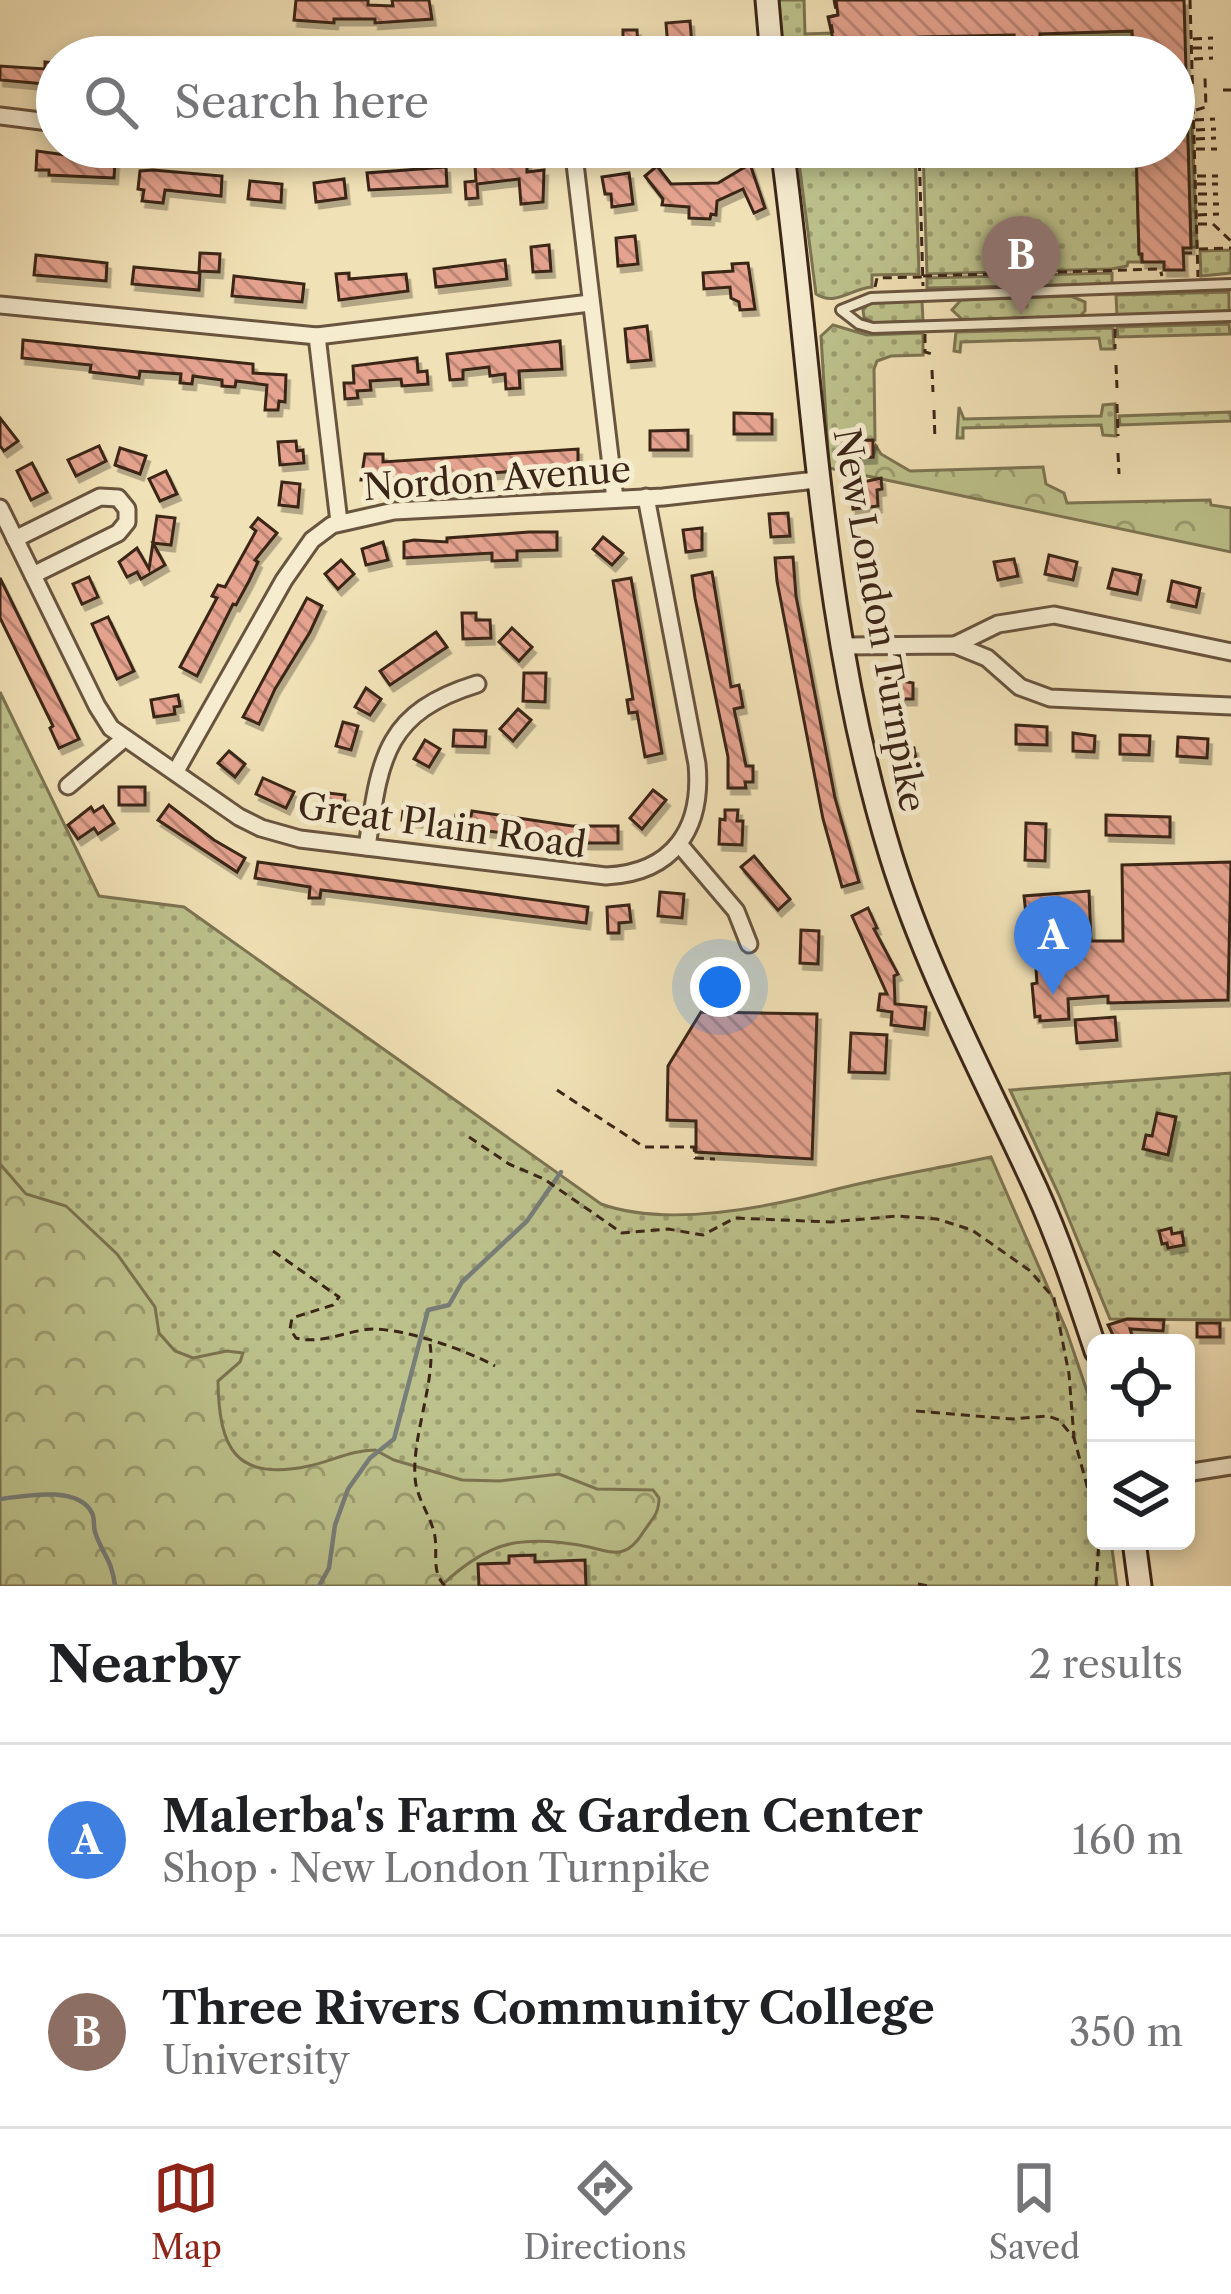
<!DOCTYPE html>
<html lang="en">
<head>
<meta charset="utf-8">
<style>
  :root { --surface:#fff; --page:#f6f6f6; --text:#202124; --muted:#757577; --line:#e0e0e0; --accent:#8f2418 }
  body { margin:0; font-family:"Libre Caslon Text",serif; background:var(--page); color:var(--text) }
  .controls { position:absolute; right:36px; bottom:36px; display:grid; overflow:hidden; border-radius:18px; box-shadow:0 6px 18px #0003 }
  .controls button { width:108px; height:108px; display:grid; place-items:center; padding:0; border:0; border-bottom:3px solid var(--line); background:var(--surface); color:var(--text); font:60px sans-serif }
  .you { position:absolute; left:720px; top:987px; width:42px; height:42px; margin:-30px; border:9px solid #fff; border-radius:50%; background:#1a73e8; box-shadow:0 0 0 18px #1a73e833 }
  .badge { display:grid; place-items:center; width:78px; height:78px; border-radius:50%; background:var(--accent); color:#fff; font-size:39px; font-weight:700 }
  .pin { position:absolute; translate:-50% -99px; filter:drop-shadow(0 3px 6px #0008) }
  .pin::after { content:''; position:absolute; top:63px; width:42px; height:36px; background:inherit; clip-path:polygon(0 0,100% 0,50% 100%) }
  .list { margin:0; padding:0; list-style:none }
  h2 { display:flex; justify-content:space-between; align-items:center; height:156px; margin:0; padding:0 48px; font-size:51px }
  h2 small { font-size:39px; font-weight:400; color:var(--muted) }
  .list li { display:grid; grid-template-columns:78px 1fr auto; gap:36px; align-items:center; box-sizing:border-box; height:192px; padding:0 48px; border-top:3px solid var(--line) }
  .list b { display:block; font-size:45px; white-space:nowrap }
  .list p { margin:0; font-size:39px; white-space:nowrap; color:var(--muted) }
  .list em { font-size:39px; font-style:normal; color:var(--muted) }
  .icon { flex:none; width:66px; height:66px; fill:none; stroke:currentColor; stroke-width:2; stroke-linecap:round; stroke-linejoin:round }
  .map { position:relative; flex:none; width:1231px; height:1586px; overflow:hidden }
  .search { position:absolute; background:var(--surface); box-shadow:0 6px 18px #0003; left:36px; right:36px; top:36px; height:132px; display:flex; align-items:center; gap:30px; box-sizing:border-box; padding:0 42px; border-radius:66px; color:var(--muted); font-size:45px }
  .sheet { height:540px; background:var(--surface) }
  nav { display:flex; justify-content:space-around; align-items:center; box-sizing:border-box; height:168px; border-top:3px solid var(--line); background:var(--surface); font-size:33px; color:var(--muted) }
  nav a { display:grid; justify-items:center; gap:6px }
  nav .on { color:var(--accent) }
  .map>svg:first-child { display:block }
</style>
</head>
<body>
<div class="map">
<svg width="1231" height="1586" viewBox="0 0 1231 1586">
  <defs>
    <pattern id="grass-dots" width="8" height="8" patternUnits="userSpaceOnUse" patternTransform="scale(3)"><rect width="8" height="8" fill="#bdc28c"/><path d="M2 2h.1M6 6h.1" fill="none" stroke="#9b9d71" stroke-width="1.8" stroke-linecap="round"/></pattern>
    <pattern id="forest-crowns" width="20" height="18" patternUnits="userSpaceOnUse" patternTransform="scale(3)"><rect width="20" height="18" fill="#bdc28c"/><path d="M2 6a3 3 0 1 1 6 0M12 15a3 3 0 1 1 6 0" fill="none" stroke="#9b9d71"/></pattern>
    <pattern id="building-back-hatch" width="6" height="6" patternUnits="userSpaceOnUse" patternTransform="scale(3)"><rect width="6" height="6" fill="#e5a38f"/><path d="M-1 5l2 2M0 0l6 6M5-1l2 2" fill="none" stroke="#bb8574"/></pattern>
    <filter id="shadow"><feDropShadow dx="3.5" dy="6" stdDeviation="0" flood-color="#0004"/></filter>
  </defs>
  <rect width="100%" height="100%" fill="#f1e1b6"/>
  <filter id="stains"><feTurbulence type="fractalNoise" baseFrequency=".00167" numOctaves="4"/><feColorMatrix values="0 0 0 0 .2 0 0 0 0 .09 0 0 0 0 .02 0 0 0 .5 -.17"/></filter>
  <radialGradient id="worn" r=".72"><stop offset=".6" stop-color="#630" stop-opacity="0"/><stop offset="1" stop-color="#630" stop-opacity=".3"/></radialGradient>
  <g fill="url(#grass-dots)" stroke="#7c7452" stroke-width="3">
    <path d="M778 0H804L805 34 832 33 837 57H784Z"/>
    <path d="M1132 31 1133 57H1040V41L1031 34Z"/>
    <path d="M1020 34 1014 57H920V37Z"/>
    <path d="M1187 124H1192L1197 247H1191Z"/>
    <path d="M797 147H915L919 274 872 275V287C852 288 836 307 816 294Z"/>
    <path d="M987 147 1009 149 1010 152 1062 151 1063 148 1122 147 1136 151 1139 253 1142 262H1128L1127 266 1112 269 927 274 923 148Z"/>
    <path d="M1231 250V273L1201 276 1200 251Z"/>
    <path d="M1112 273V284L927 288V278Z"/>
    <path d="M1229 292V312L1117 315 1116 295Z"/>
    <path d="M1071 296 1085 302V311L1079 317 963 320 952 310 961 300Z"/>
    <path d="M922 301 923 321 873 323 864 317 863 310 869 303Z"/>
    <path d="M1229 324 1230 334 1118 337 1117 327Z"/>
    <path d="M833 325 867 335 923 333V355L891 356 877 361 874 369 875 440 851 441 848 472 829 468 821 336Z"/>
    <path d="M1113 328 1114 349H1101L1099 338 961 342 960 352 954 351 956 332Z"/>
    <path d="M1115 404 1116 436 1103 435 1101 425 963 428V438H957L959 407 964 419 1101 416 1103 405Z"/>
    <path d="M1231 412V421L1120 425 1119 416Z"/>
    <path d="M0 692 99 896 184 907 601 1204C668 1228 770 1207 837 1189 888 1176 940 1168 991 1157L1066 1329 1092 1406 1096 1418V1541H1111L1117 1586H99L0 1475Z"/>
    <path d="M1231 1073V1320L1110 1319 1059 1195 1010 1090Z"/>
  </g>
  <g fill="url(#forest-crowns)" stroke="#7c7452" stroke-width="3">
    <path d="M876 446 881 454 910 471 1043 467 1046 484 1064 493 1067 503 1210 500 1211 505 1231 508V552L848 472 851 458 873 457Z"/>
    <path d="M0 1164 26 1194 66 1206 117 1254 155 1307 159 1333 175 1351 193 1358 227 1351 243 1353 240 1362 218 1381C219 1448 235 1482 309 1466 332 1461 352 1450 375 1450L394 1460 462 1480 500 1481 559 1474 597 1489 653 1490 659 1498C659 1514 652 1519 644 1531 624 1564 609 1550 579 1545 562 1542 541 1540 523 1542 491 1544 463 1565 441 1586H0Z"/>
  </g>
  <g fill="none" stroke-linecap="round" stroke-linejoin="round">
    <g stroke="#787e79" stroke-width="4.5">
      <path d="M0 1499C24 1496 78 1485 92 1513 95 1518 93 1526 95 1532 102 1554 112 1559 115 1586"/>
      <path d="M319 1586 329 1568 335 1525 348 1489 370 1458 394 1439 428 1310 449 1305 462 1282 527 1221 561 1172"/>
    </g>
  </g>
  <g fill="url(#building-back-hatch)" stroke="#3a2517" stroke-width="3" filter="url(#shadow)">
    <path d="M296 0H368V5L393 6 392 0H429L432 19 375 23V19H334V23L294 20Z"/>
    <path d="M836 0H1184L1191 248H1183L1184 270H1164V262H1142V254H1139L1136 147H1174V57H1133L1132 31 1040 34V57H1014V35L920 37V57H837L828 17 838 15Z"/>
    <path d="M690 21 692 46 668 48 666 23Z"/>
    <path d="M623 30H637L638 49 623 50Z"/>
    <path d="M45 62 57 63V85L0 80V66L45 69Z"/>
    <path d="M37 151 115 162 114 178 49 175V170H36Z"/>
    <path d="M527 162V172L544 170 543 202 521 204 519 179 477 184 478 198 466 199 465 182 476 181 475 166Z"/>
    <path d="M750 164 765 208 754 213 743 189 717 201 716 215 711 214 710 219 689 218V207L662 205 663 199 645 176 657 166 671 184 718 183Z"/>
    <path d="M446 167 447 186 369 190 367 173Z"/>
    <path d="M153 170 222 176 221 196 165 190 163 203 142 201 144 190 138 189 140 171Z"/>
    <path d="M629 173 633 204 612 207 611 194H605L602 177Z"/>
    <path d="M344 179 346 198 316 202 314 183Z"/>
    <path d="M250 181 282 184 281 202 248 199Z"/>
    <path d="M635 236 638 264 618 266 616 238Z"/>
    <path d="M549 245 551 271 533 272 531 247Z"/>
    <path d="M200 253 220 254 219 272 199 271Z"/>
    <path d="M36 255 107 263 106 281 34 275Z"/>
    <path d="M505 260 507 279 436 287 434 269Z"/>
    <path d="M748 263 755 309 740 310 739 302 731 298 730 287 704 289 703 273 733 271 732 264Z"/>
    <path d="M134 267 200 273 199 290 132 284Z"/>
    <path d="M349 273V279L406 274 408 291 339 300 336 274Z"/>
    <path d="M234 276 304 284 302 302 232 296Z"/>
    <path d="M647 326 651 360 628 362 625 329Z"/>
    <path d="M23 340 253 364V373L286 375 285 402 279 401 278 410H265L267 385 236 381 235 387 222 386V380L193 376 192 384 180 383 181 374 140 371 139 378 124 376 90 372 91 365 22 358Z"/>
    <path d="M560 341 562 369 519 371 520 388 506 389 505 374 490 376 489 367 463 370V379L450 380 447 354Z"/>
    <path d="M417 358 418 372 427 371 428 384 402 386 401 379 370 381 371 390 357 391 358 398 345 399 344 383H354L353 366Z"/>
    <path d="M734 413 772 414V434H734Z"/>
    <path d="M0 418 18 441 4 451 0 446Z"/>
    <path d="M688 430V450H650V431Z"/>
    <path d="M873 440V457L851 458 850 441Z"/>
    <path d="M296 441 297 451 303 450 304 463 280 465 278 442Z"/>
    <path d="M99 446 106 461 76 476 68 460Z"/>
    <path d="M120 448 146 456 140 474 115 465Z"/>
    <path d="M578 449V466L466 475V479L428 475V478L361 480 365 454H383V462Z"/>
    <path d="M32 463 47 492 31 500 17 471Z"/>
    <path d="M166 471 177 494 160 501 149 479Z"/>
    <path d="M881 478 882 489 877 490 878 506 853 509 850 485Z"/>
    <path d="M282 482 300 484 298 507 279 505Z"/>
    <path d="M788 513 790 536 771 537 769 514Z"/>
    <path d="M157 516 175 518 171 545 153 543 165 565 141 579 137 572 127 577 119 562 137 548 149 569Z"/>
    <path d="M258 518 277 533 255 560 258 562 249 581 236 605 233 604 197 676 180 667 217 598 212 596 218 585 225 587 256 531 251 527Z"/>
    <path d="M702 528V550L686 552 683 530Z"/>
    <path d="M529 532H557V550L517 551V560L492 561V553L404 558V542L414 540 447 542V538Z"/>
    <path d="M603 537 623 553 612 565 593 549Z"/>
    <path d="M383 542 388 560 366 565 362 549Z"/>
    <path d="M1049 555 1077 562 1073 580 1045 574Z"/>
    <path d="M793 557 796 596 835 798 859 882 842 887 823 819 777 581 775 558Z"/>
    <path d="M1014 559 1018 576 998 580 994 562Z"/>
    <path d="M341 560 354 574 338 589 325 574Z"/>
    <path d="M1113 569 1141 575 1137 594 1108 588Z"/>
    <path d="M712 572 731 687 739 685 743 707 734 709 746 766H753V782H745L746 788H728V757L695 598 692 576Z"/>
    <path d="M89 577 98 597 82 604 73 584Z"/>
    <path d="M0 578 79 739 59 748 50 728 53 726 0 618Z"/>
    <path d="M631 578 662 753 645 757 637 712 629 713 627 700 633 699 613 581Z"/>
    <path d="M1172 581 1200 588 1196 607 1168 601Z"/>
    <path d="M307 598 322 606 310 632 275 689 259 724 243 717Z"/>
    <path d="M462 613H476V620H490L491 638 463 639Z"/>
    <path d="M108 617 134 671 117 679 92 624Z"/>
    <path d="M512 628 532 647 519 661 499 642Z"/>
    <path d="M436 632 447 647 390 685 380 671Z"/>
    <path d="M524 673H546L545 702 523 701Z"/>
    <path d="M886 678 913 683V699H884Z"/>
    <path d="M366 688 381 699 370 715 355 707Z"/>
    <path d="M178 695 180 706 174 707 175 714 154 717 151 700Z"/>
    <path d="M518 709 531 720 513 741 500 729Z"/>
    <path d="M343 722 358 726 351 750 336 746Z"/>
    <path d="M1016 725 1047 727V745L1016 744Z"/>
    <path d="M454 730 486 731 485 747 453 746Z"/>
    <path d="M1073 733 1095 736 1094 752 1073 751Z"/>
    <path d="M1120 735 1150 736 1149 755 1120 754Z"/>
    <path d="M1178 737 1208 739 1207 758 1177 756Z"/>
    <path d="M425 740 440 749 429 767 414 759Z"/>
    <path d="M914 748 919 774 900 777 895 752Z"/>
    <path d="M229 751 245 764 235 777 218 763Z"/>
    <path d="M263 778 294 792 286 808 256 794Z"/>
    <rect x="119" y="787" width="26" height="18"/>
    <path d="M653 790 666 800 642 829 630 818Z"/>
    <path d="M320 792 345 795 343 812 318 809Z"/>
    <path d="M404 803 430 806 429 822 402 820Z"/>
    <path d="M169 805 214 840 245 858 237 872 158 820Z"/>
    <path d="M103 806 114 823 98 834 94 828 78 839 68 825 91 807 94 812Z"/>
    <path d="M725 810H738L737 821H743L742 845 719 844 720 819 725 820Z"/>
    <path d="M472 811 572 826H618V843H587L455 827 456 815 471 816Z"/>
    <path d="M1106 815 1170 817V837L1106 835Z"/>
    <path d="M1026 823 1046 824 1045 861 1025 860Z"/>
    <path d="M754 856 790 899 778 910 741 867Z"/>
    <path d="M258 862 588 907 586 923 321 890 320 898H309L310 887 255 878Z"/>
    <path d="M1231 862 1228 1000 1108 1003V996L1068 999 1069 1019 1040 1021V1016L1035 1017 1032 984 1037 983 1032 913 1026 914 1024 896 1089 891 1091 941H1123L1122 865Z"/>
    <path d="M660 892 684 894 682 918 658 916Z"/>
    <path d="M629 905 631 922 619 923V933H608L607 907Z"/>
    <path d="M868 908 877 928 874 929 898 974 894 976 895 1004 926 1007 924 1029 891 1025 892 1012 878 1010 880 994H887L852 916Z"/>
    <path d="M801 930 819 931 818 964 800 963Z"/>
    <path d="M701 1012 817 1014 812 1159 696 1152V1121L667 1120 668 1066Z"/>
    <path d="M1115 1017 1117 1040 1077 1043 1075 1020Z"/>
    <path d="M851 1033 887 1035 885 1073 849 1072Z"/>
    <path d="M1157 1113 1176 1117 1168 1155 1143 1149 1146 1135 1152 1136Z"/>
    <path d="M1171 1228 1172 1234 1182 1232 1184 1245 1168 1248 1167 1243 1162 1244 1159 1231Z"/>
    <path d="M1127 1319 1164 1320 1163 1331 1130 1329 1133 1338 1117 1343 1108 1325Z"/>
    <rect x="1197" y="1323" width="23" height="14"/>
    <path d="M535 1555V1562L585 1560 586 1586H479L478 1564 509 1563V1556Z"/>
  </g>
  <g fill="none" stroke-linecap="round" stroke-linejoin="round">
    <defs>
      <path id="lane" d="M1231 284 871 298 841 310 859 324 873 328 1231 316"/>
      <g id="street">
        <path d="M0 116 57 123"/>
        <path d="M283 147H338"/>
        <path d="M573 147 615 499"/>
        <path d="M0 305 317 336 590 303"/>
        <path d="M317 336 339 522"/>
        <path d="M0 508 97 706 111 728 239 817 261 828 300 839 606 876C673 873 703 829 697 764L646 497"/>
        <path d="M15 539 100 497 118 498 127 509V522L118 533 33 575"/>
        <path d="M955 645 998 624 1054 615 1231 652"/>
        <path d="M844 646 955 645 987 658 1020 687 1050 698 1231 706"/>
        <path d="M176 771 284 580 312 540 332 525 394 511 663 497 816 480"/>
        <path d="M68 786 125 738"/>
        <path d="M679 844 736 911 749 944"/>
        <path d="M367 847C380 760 383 713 477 684"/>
        <path d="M1186 1473 1231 1466"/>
      </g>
      <g id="secondary">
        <path d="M767 0 772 57"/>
        <path d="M782 147C814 384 820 626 891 856 927 972 986 1080 1036 1189 1060 1242 1078 1297 1096 1351"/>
        <path d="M1134 1541 1140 1586"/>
      </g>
    </defs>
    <use href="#lane" stroke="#68543f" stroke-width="14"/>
    <use href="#street" stroke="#68543f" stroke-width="21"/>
    <use href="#secondary" stroke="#3a2517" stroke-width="27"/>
    <g stroke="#3a2517" stroke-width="3" stroke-dasharray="9 6" stroke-linecap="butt">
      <path d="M834 0 837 15 830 17 837 57"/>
      <path d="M1190 0 1198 277"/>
      <path d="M1031 37 1077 46 1100 57"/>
      <path d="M1193 39 1213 38"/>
      <path d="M1193 48H1213"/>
      <path d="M976 57 992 47 1021 38"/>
      <path d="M1194 59 1213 58"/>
      <path d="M1223 90H1231"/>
      <path d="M1196 110 1206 107 1205 78"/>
      <path d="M1195 120 1215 119"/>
      <path d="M1196 130 1216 129"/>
      <path d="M1196 139 1216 138"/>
      <path d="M919 147 923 286"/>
      <path d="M1196 149H1217"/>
      <path d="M1197 176H1218"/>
      <path d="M1197 184H1218"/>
      <path d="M1198 194H1218"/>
      <path d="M1198 204H1219"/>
      <path d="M1198 215 1219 214"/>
      <path d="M1198 224H1213L1231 241"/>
      <path d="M1199 249 1231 248"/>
      <path d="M1183 253H1197"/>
      <path d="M923 276 1160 269 1162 276"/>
      <path d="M875 287 877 278 923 277"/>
      <path d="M1115 329V349"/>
      <path d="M925 334V352L932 354"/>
      <path d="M1116 365 1117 388"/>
      <path d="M932 370 933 392"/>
      <path d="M1117 404 1118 436"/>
      <path d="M934 410 935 440"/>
      <path d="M1118 453 1119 474"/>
      <path d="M557 1090 644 1147H694L695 1158 715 1159"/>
      <path d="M469 1137 509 1164 544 1179 622 1233 668 1229 703 1235 735 1218 831 1222 898 1216 937 1219 972 1230 1029 1270 1054 1298 1069 1374 1074 1438"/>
      <path d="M273 1251 339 1297 333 1305 292 1318 290 1329 296 1338C322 1345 348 1330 373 1329 406 1329 466 1350 495 1366"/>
      <path d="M430 1344C436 1379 412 1436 415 1477 416 1497 429 1513 434 1532 439 1551 430 1571 445 1586"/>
      <path d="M916 1411 1013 1419 1048 1416 1059 1420 1074 1438 1096 1519"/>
      <path d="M918 1584 929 1586"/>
      <path d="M1096 1586 1099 1541"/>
    </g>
    <use href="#lane" stroke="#f6ecd0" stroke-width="8"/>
    <use href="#street" stroke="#f6ecd0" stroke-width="15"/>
    <use href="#secondary" stroke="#f6ecd0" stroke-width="21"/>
  </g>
  <g text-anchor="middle" stroke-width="10" stroke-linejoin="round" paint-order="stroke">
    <g font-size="36" fill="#3a2517" stroke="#f6ecd0">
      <text transform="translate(497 478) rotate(-4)" y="13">Nordon Avenue</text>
      <text transform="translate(880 620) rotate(80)" y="13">New London Turnpike</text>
      <text transform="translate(442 825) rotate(8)" y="13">Great Plain Road</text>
    </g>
  </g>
  <rect width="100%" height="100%" filter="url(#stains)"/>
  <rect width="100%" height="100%" fill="url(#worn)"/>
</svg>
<div class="controls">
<button><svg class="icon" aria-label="locate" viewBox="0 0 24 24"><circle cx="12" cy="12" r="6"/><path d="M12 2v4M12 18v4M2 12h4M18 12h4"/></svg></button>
<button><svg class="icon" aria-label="layers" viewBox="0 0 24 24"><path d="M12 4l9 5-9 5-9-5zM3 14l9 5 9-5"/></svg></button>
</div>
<div class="you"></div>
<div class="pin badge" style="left:1053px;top:995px;background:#3f7fe0">A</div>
<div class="pin badge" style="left:1021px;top:315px;background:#8d6e63">B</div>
<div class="search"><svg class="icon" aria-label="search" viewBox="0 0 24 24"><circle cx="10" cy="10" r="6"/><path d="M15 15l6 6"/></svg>Search here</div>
</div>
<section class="sheet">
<h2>Nearby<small>2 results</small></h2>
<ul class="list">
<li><span class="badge" style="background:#3f7fe0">A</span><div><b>Malerba's Farm &amp; Garden Center</b><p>Shop · New London Turnpike</p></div><em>160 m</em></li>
<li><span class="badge" style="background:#8d6e63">B</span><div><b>Three Rivers Community College</b><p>University</p></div><em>350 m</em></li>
</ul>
</section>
<nav>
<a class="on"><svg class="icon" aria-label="map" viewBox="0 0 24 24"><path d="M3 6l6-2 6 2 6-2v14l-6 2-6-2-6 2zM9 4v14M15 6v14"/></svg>Map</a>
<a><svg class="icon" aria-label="directions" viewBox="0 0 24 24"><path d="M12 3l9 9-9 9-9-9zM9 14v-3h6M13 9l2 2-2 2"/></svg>Directions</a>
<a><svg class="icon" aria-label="saved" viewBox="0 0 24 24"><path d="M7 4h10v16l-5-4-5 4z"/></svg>Saved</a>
</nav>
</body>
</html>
